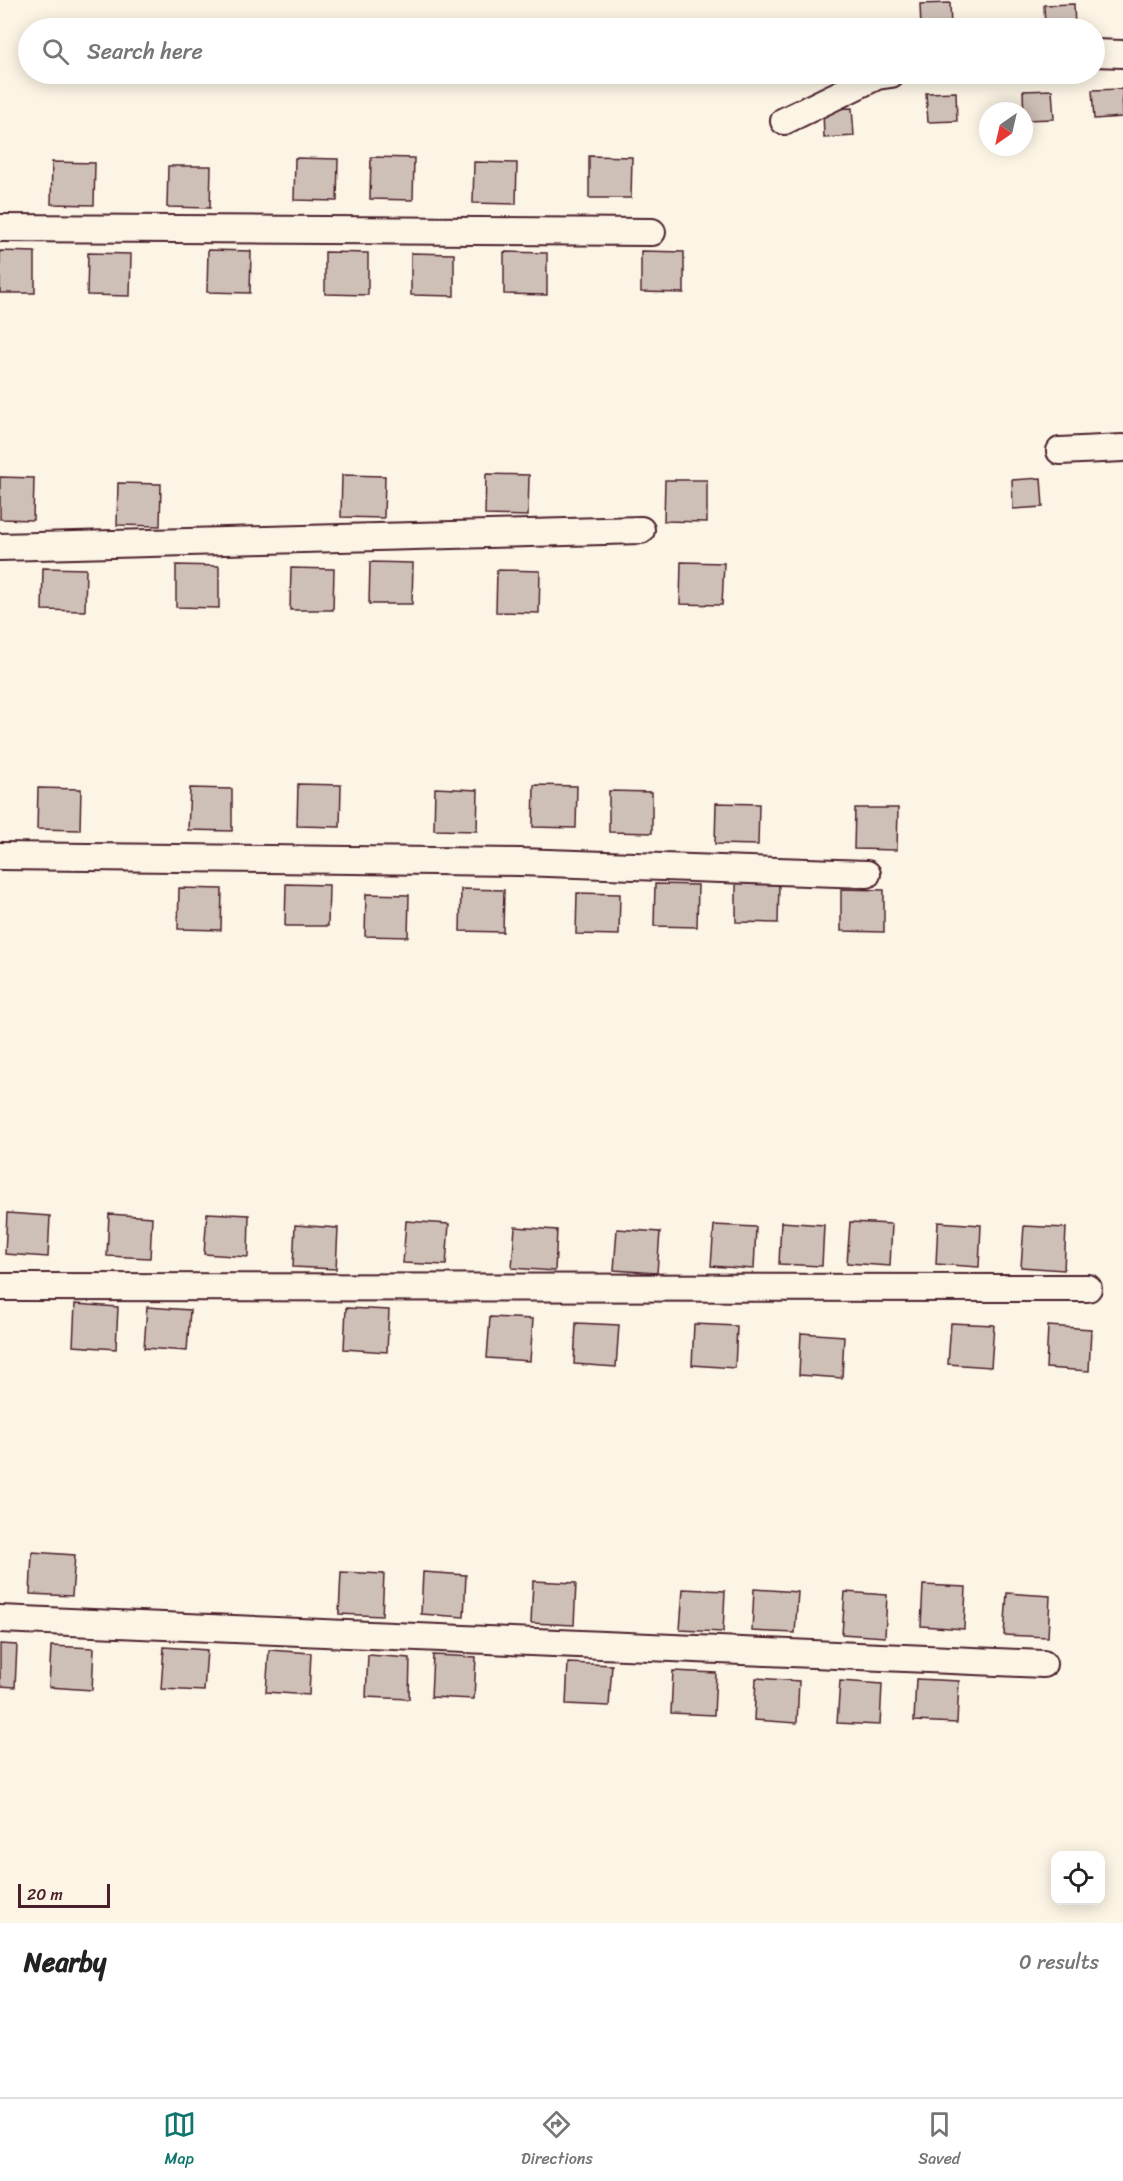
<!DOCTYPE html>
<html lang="en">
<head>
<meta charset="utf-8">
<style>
  :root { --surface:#fff; --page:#f2f2f2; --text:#222; --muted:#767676; --line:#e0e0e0; --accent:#0f766e }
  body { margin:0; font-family:Sriracha,sans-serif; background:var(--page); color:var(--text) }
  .controls { position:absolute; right:18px; bottom:18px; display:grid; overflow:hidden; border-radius:12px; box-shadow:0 3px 15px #0003 }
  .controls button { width:54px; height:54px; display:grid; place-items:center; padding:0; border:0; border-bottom:2px solid var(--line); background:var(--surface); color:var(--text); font:30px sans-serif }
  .compass { position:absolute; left:979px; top:102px; width:54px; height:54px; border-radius:50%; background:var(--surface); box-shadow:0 3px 15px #0003; rotate:214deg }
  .scale { position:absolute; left:18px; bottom:15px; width:92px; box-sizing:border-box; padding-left:6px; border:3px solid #4a1f2b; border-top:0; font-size:16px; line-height:21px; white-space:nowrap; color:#4a1f2b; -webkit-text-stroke:4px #fcf5e5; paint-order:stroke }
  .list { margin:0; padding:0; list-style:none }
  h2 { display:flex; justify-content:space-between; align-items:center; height:78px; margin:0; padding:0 24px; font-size:26px }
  h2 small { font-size:20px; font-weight:400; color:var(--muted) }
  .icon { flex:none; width:33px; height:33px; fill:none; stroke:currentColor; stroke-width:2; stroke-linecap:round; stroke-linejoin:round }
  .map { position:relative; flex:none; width:1123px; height:1923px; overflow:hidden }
  .search { position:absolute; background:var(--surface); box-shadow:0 3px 15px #0003; left:18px; right:18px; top:18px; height:66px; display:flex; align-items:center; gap:15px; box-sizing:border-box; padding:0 21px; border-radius:33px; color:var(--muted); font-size:22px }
  .sheet { height:174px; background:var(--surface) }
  nav { display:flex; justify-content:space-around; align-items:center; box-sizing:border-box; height:84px; border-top:2px solid var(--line); background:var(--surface); font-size:16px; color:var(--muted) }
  nav a { display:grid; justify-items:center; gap:3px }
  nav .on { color:var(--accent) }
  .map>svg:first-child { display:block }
</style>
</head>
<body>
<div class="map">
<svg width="1123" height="1923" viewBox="0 0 1123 1923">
  <rect width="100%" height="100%" fill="#fcf5e5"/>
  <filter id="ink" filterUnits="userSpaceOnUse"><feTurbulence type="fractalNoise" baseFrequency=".0167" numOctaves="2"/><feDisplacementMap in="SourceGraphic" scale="12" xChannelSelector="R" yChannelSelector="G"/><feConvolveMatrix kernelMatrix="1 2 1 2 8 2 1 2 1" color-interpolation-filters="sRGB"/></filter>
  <g filter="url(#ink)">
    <g fill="#cfc0b7" stroke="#4a1f2b" stroke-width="1.5">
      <path d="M950 3 951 28H921L920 4Z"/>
      <path d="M1074 4 1075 28H1045L1044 5Z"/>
      <path d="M1122 89 1123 117 1094 119 1092 90Z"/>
      <path d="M1052 90 1054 119 1024 120 1023 91Z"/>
      <path d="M956 92 957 121 928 122 926 93Z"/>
      <path d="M852 108 854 136 824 138 823 109Z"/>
      <path d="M589 156 632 157 631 198H589Z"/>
      <path d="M371 157 414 158 413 200 370 199Z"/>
      <path d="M295 158 338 159 337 201 294 200Z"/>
      <path d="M52 162 95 163 94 205 51 204Z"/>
      <path d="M474 162 517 163 516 204 473 203Z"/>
      <path d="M168 166H211L210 208 167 207Z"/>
      <path d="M208 250 251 251 250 293 207 292Z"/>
      <path d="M0 251 35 252V293H0Z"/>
      <path d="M641 251 684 252V293L641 292Z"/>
      <path d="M325 252 368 253V295L325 294Z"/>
      <path d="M504 252 547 253V295L504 294Z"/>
      <path d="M88 253 131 254 130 296 87 295Z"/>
      <path d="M411 253 454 254V296L411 295Z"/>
      <path d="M486 474 529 475 528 516 485 515Z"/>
      <path d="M342 475 385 476 384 518 341 517Z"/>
      <path d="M0 477 34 478 33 520 0 519Z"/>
      <path d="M1041 478 1043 507 1013 509 1012 480Z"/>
      <path d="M665 480H707V522L664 521Z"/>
      <path d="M118 483 161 484 160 526 117 525Z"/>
      <path d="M370 562 413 563 412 604H369Z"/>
      <path d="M681 562 724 563 722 605 680 604Z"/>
      <path d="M176 565 219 566V608L176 607Z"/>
      <path d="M43 568 86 569 85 611 42 610Z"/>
      <path d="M291 568 334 569 333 610H290Z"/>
      <path d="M497 570 540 571 539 613 496 612Z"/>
      <path d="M298 784 341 785 340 827 297 826Z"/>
      <path d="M534 785 577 786 576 828 533 827Z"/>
      <path d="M38 788 81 789 80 830 37 829Z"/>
      <path d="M190 788 232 789V831L188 830Z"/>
      <path d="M435 788 478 790 477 831 434 830Z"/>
      <path d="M609 791 652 792V833L609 832Z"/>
      <path d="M716 803 759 804 758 845 715 844Z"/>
      <path d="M855 808H898L897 850 854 849Z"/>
      <path d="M736 881 779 882 778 923 736 922Z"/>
      <path d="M286 884 329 885 328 926H285Z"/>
      <path d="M655 884 698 885 697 927 654 926Z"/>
      <path d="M179 888 222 889 221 930 178 929Z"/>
      <path d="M461 889 504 890 503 932 460 931Z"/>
      <path d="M841 889 884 890V932L841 931Z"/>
      <path d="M577 893 620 894 619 935 576 934Z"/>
      <path d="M366 894 409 895 408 937 365 936Z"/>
      <path d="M7 1213 50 1216 48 1257 5 1254Z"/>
      <path d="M207 1213 249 1215 248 1257 204 1254Z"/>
      <path d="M109 1214 152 1217 150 1258 107 1256Z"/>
      <path d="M406 1221 449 1224 446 1265 403 1263Z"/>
      <path d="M781 1222 824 1225 822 1266 779 1264Z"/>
      <path d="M850 1222 892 1224 890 1266 847 1263Z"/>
      <path d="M938 1222 981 1225 979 1267 936 1264Z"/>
      <path d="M295 1225 338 1228 336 1269 293 1267Z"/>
      <path d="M714 1225 756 1227 754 1269 711 1266Z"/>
      <path d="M1024 1226 1066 1228 1064 1270 1021 1267Z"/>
      <path d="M515 1227 557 1230 555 1271 512 1268Z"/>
      <path d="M617 1229 660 1232 657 1273 614 1270Z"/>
      <path d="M75 1304 118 1307 116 1349 73 1346Z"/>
      <path d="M147 1307 190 1310 187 1351 144 1348Z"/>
      <path d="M346 1308 389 1310 387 1352 344 1349Z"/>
      <path d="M490 1317 533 1319 530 1361 487 1358Z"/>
      <path d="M576 1323 619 1325 616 1367 574 1364Z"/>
      <path d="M951 1323 994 1325 991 1367 948 1364Z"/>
      <path d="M694 1324 737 1326 735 1368 692 1365Z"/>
      <path d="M1048 1326 1091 1329 1089 1371 1046 1368Z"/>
      <path d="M801 1333 844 1336 842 1378 799 1375Z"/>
      <path d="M32 1552 75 1555 72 1596 30 1594Z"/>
      <path d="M341 1572 384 1574 382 1616 339 1614Z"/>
      <path d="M423 1572 466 1575 464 1617 421 1614Z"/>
      <path d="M533 1581 576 1583 574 1625 531 1623Z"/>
      <path d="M923 1585 966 1587 964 1629 921 1626Z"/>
      <path d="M683 1589 725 1591 723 1632 680 1630Z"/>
      <path d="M754 1589 798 1592 795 1633 752 1631Z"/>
      <path d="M845 1592 887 1595 885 1637 842 1634Z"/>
      <path d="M1007 1593 1050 1596 1048 1637 1004 1635Z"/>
      <path d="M0 1644 17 1645 15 1687 0 1686Z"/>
      <path d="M51 1646 94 1648 92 1690 49 1687Z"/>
      <path d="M164 1647 207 1650 204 1691 161 1689Z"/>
      <path d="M269 1650 311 1653 309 1695 266 1692Z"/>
      <path d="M368 1655 410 1658 409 1699 366 1697Z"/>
      <path d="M433 1655 476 1657 474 1699 431 1697Z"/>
      <path d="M568 1663 612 1665 609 1706 566 1704Z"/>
      <path d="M673 1671 716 1673 714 1715 671 1713Z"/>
      <path d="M756 1678 799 1681 797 1723 754 1720Z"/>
      <path d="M916 1679 959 1681 957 1723 914 1721Z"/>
      <path d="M840 1681 882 1684 880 1725 837 1723Z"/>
    </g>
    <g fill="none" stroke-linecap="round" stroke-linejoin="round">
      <defs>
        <g id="minor">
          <path d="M1094 53 1123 54"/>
          <path d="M784 121 877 76 891 74"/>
          <path d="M0 228 652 232"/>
          <path d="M1060 451 1123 448"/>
          <path d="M0 547 641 530"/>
          <path d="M0 856 519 862 867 874"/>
          <path d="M0 1287 1088 1288"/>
          <path d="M0 1619 1043 1664"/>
        </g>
      </defs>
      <use href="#minor" stroke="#4a1f2b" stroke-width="30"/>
      <use href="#minor" stroke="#fcf5e5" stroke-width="26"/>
    </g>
  </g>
</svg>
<div class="controls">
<button><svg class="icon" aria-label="locate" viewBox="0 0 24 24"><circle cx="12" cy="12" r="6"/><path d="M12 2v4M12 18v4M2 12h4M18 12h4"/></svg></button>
</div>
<svg class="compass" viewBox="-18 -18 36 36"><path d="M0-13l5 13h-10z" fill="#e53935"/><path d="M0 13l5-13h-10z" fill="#767676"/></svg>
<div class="scale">20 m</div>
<div class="search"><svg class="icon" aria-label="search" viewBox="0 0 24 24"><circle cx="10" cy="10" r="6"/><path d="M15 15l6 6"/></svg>Search here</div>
</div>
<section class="sheet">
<h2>Nearby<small>0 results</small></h2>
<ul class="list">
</ul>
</section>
<nav>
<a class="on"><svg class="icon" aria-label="map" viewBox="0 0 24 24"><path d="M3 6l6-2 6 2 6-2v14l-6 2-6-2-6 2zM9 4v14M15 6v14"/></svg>Map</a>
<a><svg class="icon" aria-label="directions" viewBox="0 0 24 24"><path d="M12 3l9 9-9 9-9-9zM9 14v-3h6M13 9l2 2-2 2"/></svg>Directions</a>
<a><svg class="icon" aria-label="saved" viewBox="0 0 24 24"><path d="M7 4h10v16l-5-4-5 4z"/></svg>Saved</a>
</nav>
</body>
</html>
